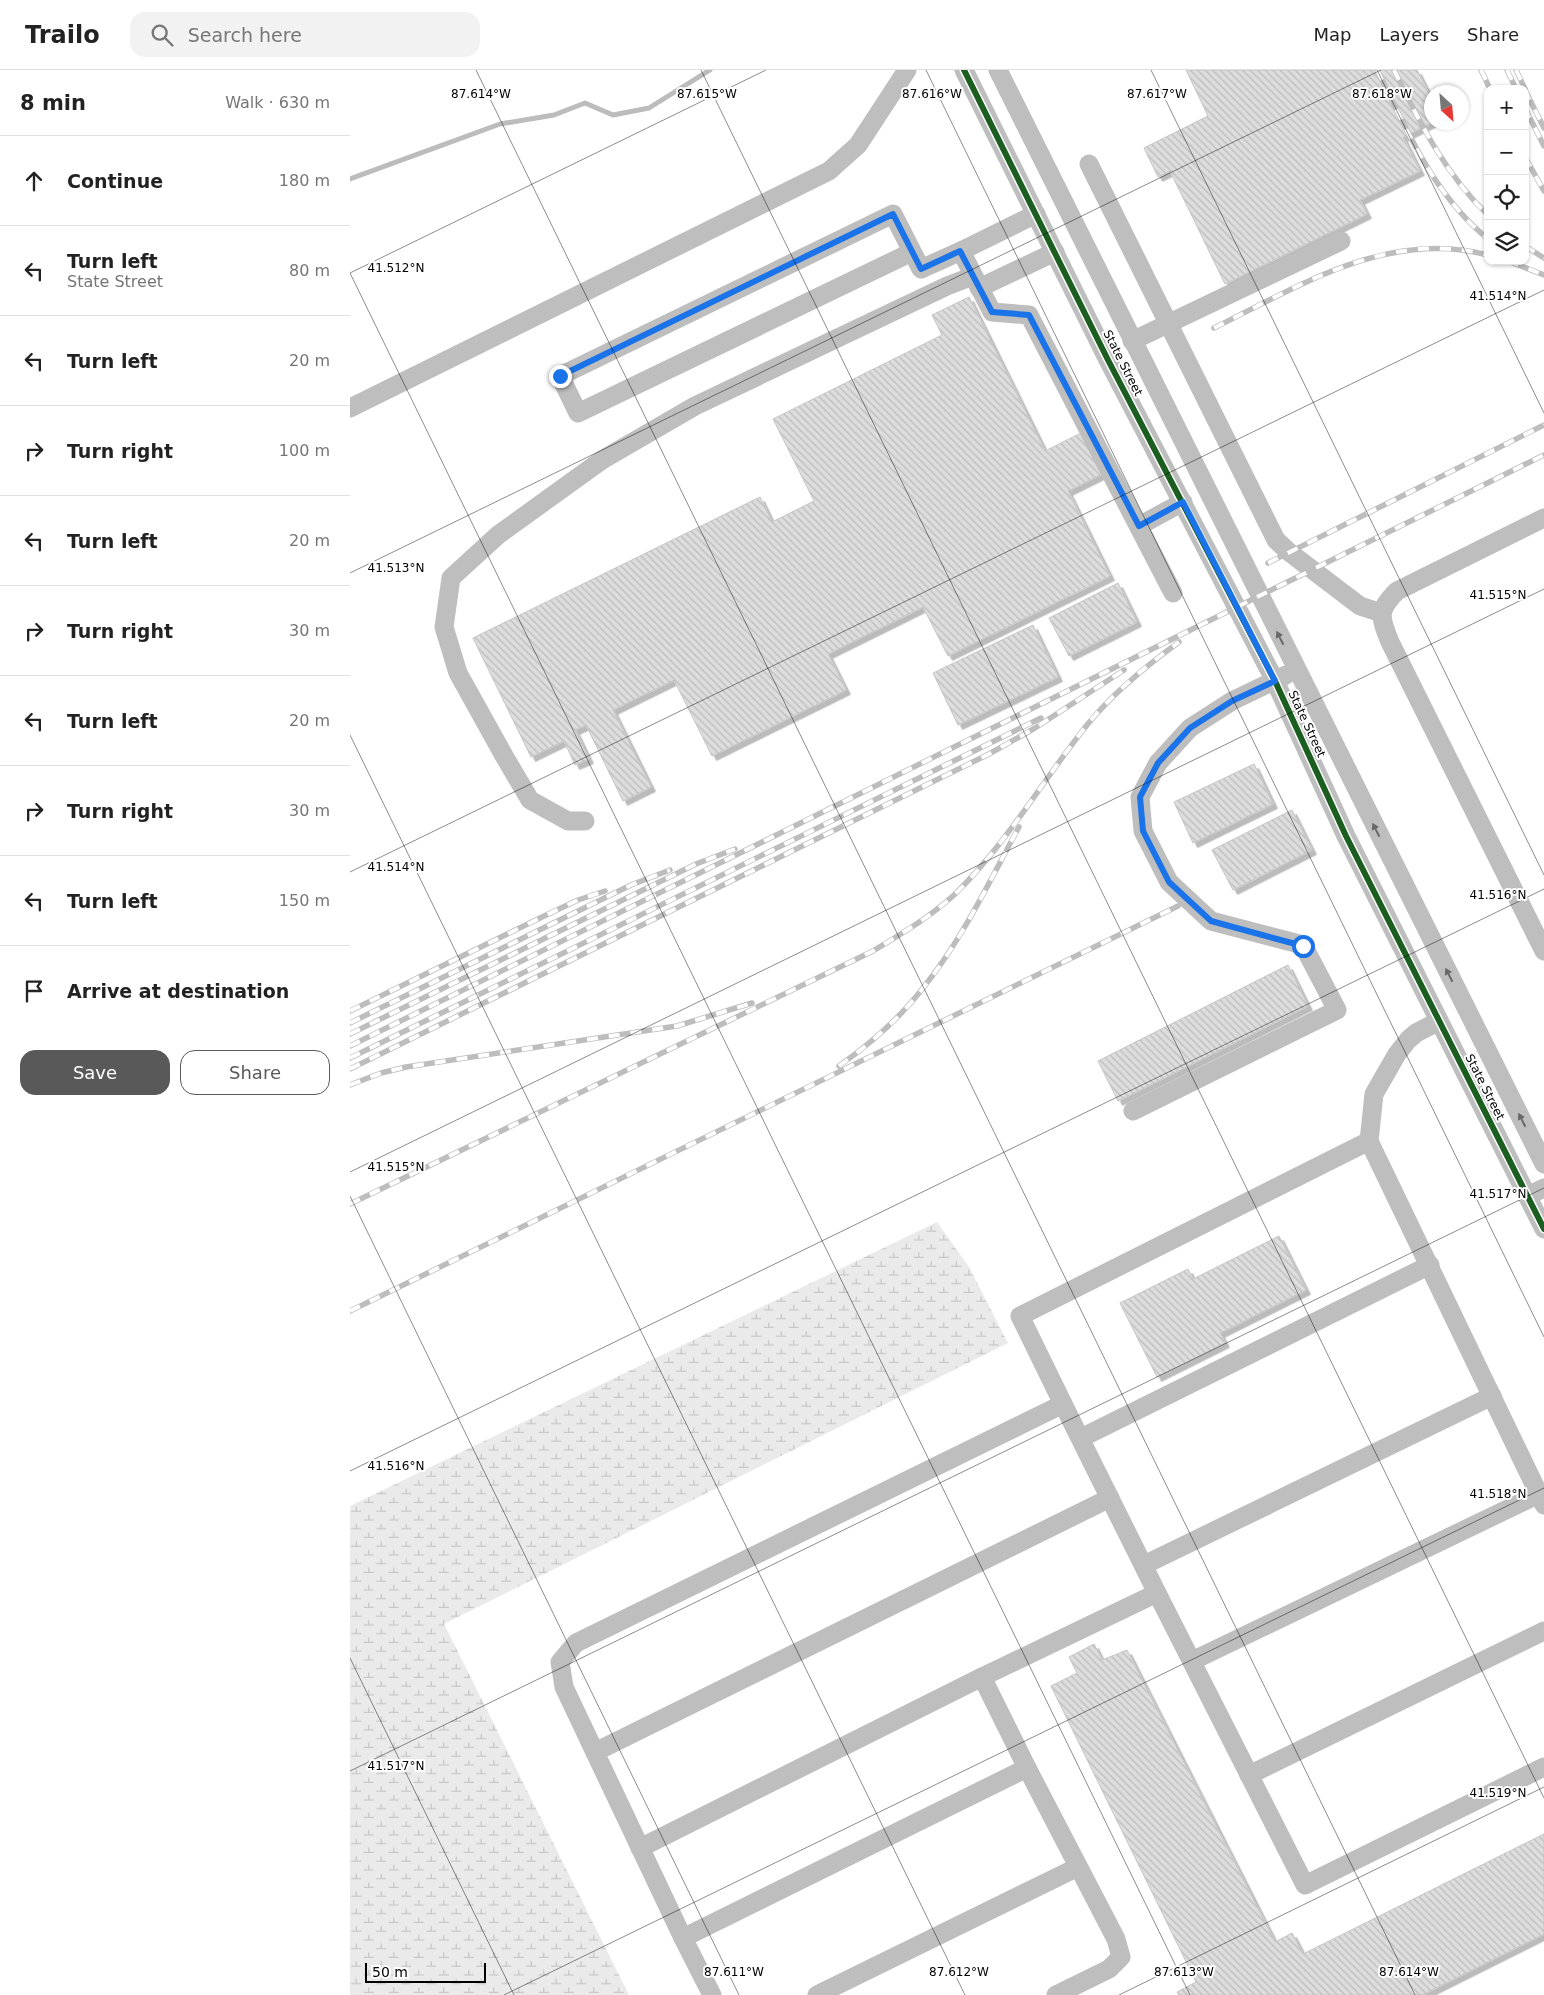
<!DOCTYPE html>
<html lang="en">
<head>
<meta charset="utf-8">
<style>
  :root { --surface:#fff; --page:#f2f2f2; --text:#222; --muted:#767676; --line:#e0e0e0; --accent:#595959 }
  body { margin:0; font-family:"DejaVu Sans",sans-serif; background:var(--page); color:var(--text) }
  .controls { position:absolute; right:15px; top:15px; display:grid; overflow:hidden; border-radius:10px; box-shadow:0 1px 4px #0004 }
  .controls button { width:45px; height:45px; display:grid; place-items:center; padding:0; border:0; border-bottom:1px solid var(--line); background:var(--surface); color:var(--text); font:25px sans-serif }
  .compass { position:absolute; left:1074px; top:15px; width:45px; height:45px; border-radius:50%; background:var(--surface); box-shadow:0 1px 4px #0004; rotate:154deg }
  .scale { position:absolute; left:15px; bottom:12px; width:121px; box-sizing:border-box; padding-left:5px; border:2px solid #000; border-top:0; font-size:14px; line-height:18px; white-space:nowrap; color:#000; -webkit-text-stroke:4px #fff; paint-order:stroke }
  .stop { position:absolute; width:15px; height:15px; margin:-11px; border:4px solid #1a73e8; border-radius:50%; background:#fff }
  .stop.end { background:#1a73e8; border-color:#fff; box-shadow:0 1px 5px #0008 }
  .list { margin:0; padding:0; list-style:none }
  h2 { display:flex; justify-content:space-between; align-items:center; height:65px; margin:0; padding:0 20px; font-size:21px }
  h2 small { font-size:16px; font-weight:400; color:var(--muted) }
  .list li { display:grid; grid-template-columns:32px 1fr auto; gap:15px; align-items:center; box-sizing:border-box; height:90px; padding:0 20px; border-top:1px solid var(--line) }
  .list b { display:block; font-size:19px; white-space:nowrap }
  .list p { margin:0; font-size:16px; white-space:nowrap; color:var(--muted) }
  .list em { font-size:16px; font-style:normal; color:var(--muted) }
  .actions { display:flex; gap:10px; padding:15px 20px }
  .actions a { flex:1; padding:11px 0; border:1px solid var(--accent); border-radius:15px; text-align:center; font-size:18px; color:var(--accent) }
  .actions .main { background:var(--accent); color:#fff }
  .icon { flex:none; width:28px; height:28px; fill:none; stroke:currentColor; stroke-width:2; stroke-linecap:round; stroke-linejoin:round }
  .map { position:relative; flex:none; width:1194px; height:1925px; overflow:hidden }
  header { display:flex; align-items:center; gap:30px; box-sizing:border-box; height:70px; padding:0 25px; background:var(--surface); border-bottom:1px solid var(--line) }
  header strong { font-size:24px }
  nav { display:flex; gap:28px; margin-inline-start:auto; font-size:18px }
  .search { width:350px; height:45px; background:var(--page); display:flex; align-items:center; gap:12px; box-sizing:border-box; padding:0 18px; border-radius:15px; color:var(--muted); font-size:19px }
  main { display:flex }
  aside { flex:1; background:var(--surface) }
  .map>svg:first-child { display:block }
</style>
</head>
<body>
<header>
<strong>Trailo</strong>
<div class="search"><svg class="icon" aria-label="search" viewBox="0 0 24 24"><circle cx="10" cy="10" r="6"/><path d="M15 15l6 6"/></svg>Search here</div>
<nav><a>Map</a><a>Layers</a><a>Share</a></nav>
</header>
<main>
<aside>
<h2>8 min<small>Walk · 630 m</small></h2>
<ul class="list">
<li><svg class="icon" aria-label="ahead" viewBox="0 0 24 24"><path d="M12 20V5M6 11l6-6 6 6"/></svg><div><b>Continue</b></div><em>180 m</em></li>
<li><svg class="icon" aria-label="left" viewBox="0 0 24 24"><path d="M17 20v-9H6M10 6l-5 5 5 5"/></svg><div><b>Turn left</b><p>State Street</p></div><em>80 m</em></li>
<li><svg class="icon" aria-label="left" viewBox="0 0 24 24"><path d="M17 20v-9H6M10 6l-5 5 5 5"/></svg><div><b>Turn left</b></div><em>20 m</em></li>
<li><svg class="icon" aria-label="right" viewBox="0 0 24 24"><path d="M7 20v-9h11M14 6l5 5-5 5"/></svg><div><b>Turn right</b></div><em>100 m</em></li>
<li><svg class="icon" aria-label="left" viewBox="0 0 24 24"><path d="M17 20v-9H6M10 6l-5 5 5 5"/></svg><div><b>Turn left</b></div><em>20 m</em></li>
<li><svg class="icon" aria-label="right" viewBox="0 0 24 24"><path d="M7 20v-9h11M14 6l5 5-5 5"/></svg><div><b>Turn right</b></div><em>30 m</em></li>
<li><svg class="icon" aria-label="left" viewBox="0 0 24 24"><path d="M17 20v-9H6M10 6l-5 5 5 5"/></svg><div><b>Turn left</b></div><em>20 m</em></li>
<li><svg class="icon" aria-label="right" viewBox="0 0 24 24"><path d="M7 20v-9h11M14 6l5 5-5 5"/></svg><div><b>Turn right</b></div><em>30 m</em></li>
<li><svg class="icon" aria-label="left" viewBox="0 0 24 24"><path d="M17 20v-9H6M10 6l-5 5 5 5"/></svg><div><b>Turn left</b></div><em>150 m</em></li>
<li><svg class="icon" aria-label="arrive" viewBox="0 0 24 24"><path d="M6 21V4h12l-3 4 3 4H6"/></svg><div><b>Arrive at destination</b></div></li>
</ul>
<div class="actions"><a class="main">Save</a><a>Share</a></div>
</aside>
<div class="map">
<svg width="1194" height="1925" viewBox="0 0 1194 1925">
  <defs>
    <pattern id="wetland-marsh" width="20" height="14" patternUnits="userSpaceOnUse" patternTransform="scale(1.25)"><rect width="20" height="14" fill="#eaeaea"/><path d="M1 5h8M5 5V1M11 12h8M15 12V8" fill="none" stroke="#c7c7c7"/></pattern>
    <pattern id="building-back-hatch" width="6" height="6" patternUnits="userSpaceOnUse" patternTransform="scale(1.25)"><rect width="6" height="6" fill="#ddd"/><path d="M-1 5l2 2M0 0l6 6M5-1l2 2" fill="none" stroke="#bcbcbc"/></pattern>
    <filter id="shadow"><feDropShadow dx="4.5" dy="4.5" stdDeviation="0" flood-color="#0004"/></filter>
  </defs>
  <rect width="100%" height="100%" fill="#fff"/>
  <path fill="url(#wetland-marsh)" d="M587 1152 619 1197 658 1273 94 1554 279 1925H0V1436Z"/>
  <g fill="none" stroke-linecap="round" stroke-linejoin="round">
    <path stroke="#bcbcbc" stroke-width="5" d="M0 109 150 54 204 45 235 33 263 45 299 38 360 0"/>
  </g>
  <g fill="url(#building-back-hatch)" stroke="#c5c5c5" filter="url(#shadow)">
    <path d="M836 0H1067L1082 30V52H1083L1053 67 1070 101 1010 130 1017 144 875 214 820 101 808 107 794 78 858 46Z"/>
    <path d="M619 227 695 381 733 362 754 403 718 421 760 506 598 586 573 537 478 584 496 620 362 686 324 610 263 640 301 717 273 731 236 655 225 660 239 689 225 695 214 671 181 687 123 568 410 427 422 452 464 431 423 349 592 265 582 245Z"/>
    <path d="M768 513 787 552 719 586 699 548Z"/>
    <path d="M683 555 708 607 608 655 583 603Z"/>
    <path d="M904 694 923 734 843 773 824 732Z"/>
    <path d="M942 740 962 780 883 820 862 780Z"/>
    <path d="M938 895 958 936 768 1031 748 991Z"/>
    <path d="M929 1166 956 1220 870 1263 875 1273 807 1307 770 1233 838 1199 843 1209Z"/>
    <path d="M744 1574 752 1590 777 1580 925 1872 942 1863 953 1884 1194 1764V1864L1072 1925H829L827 1922 846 1912 701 1616 727 1603 719 1587Z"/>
  </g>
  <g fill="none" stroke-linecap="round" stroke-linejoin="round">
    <g stroke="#bebebe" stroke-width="19">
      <path d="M614 0 758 290 925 611 996 766 1194 1159"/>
      <path d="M648 0 1194 1094"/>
      <path d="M739 94 926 470 939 482 1010 536 1032 543"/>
      <path d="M686 144 611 181 642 242 679 245 823 523"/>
      <path d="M562 182 228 343 210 306 543 144 571 199 611 181"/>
      <path d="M629 218 705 182"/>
      <path d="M782 271 991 171"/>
      <path d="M0 338 479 101 508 75 557 0"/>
      <path d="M1194 448 1047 521C1027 541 1030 547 1040 572L1194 881"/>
      <path d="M789 456 833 432"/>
      <path d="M235 751H218L180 730 153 684 108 603 94 557 101 508 148 465 252 390 345 336 597 216 623 206"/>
      <path d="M1089 951 1066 963 1058 970 1047 984 1024 1024 1019 1071 1194 1435"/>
      <path d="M783 1041 987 940 953 875 861 851 819 812 793 761 790 727 808 693 840 658 882 631 936 605"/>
      <path d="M1177 1126 1194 1118"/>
      <path d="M731 1368 1080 1195"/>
      <path d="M794 1495 1142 1326"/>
      <path d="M807 1523 955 1815 1194 1697"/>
      <path d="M842 1591 1189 1424"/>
      <path d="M245 1682 760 1428"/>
      <path d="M899 1705 1194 1561"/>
      <path d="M290 1778 632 1607"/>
      <path d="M333 1868 677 1698"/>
      <path d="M362 1925 333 1868 214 1617 210 1592 226 1573 713 1334 670 1246 1019 1071"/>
      <path d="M467 1925 728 1797"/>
      <path d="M706 1925 759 1899 771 1887 766 1869 677 1698 632 1607 807 1523 713 1334"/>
    </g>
    <defs>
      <g id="rail">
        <path d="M1027 0C1058 62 1083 124 1138 169"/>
        <path d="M1044 0C1070 53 1095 104 1138 145"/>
        <path d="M1131 0 1140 19"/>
        <path d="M1157 0 1166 19"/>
        <path d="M1166 0 1175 19"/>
        <path d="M1175 20 1194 58"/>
        <path d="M1175 38 1194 76"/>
        <path d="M1175 87 1194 121"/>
        <path d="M1175 176 1194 188"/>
        <path d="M1158 191 1194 205"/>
        <path d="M864 258C949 216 1038 159 1138 185"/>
        <path d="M918 493 1194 355"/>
        <path d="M0 941 190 848 228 830 255 821"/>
        <path d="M0 953 281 815 320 800"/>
        <path d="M0 964 346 794 385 779"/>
        <path d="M0 976 1194 385"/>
        <path d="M0 988 691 648"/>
        <path d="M489 996C520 974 550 948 573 918 612 870 639 812 669 757"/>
        <path d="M0 999 639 684 685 658 774 600"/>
        <path d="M0 1015 31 1003 56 997 327 956 402 933"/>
        <path d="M0 1134 523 881C551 864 580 847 604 825 656 775 692 711 737 655 763 623 796 596 829 572"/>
        <path d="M0 1241 828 836"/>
      </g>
    </defs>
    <use href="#rail" stroke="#bdbdbd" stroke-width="5.5"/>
    <use href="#rail" stroke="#fff" stroke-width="4" stroke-dasharray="11" stroke-linecap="butt"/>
    <defs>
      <path id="cycleway" d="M614 0 758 290 925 611 996 766 1194 1159"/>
    </defs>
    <use href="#cycleway" stroke="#fff" stroke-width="9"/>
    <use href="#cycleway" stroke="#1b5e20" stroke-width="6"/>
  </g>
  <defs><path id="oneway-solid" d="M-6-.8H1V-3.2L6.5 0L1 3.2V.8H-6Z" transform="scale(1.25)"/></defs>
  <g fill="#686868">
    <use href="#oneway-solid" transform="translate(930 568) rotate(-117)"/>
    <use href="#oneway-solid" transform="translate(1026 760) rotate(-117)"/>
    <use href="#oneway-solid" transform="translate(1099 905) rotate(-117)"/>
    <use href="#oneway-solid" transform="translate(1172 1050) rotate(-117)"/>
  </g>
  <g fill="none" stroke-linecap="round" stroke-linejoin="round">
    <path stroke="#1a73e8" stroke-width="6" d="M210 306 543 144 571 199 610 181 642 242 679 245 789 456 833 432 925 611 882 631 840 658 808 693 790 727 793 761 819 812 861 851 953 876"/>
  </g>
  <path fill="none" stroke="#000" stroke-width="1" stroke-opacity="0.45" d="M126 0 1065 1925M351 0 1194 1728M576 0 1194 1267M801 0 1194 805M1027 0 1194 343M0 203 840 1925M0 203 416 0M0 503 1031 0M0 665 615 1925M0 802 1194 220M0 1102 1194 519M0 1126 389 1925M0 1401 1194 819M0 1588 164 1925M0 1701 1194 1118M154 1925 1194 1418M769 1925 1194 1717"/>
  <g text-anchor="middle" stroke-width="4" stroke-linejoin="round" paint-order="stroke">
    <g font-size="12" fill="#000" stroke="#fff">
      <text transform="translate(773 293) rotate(63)" y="4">State Street</text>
      <text transform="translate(957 654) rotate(65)" y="4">State Street</text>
      <text transform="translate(1135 1017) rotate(63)" y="4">State Street</text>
    </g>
  </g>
  <g font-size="12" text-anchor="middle" fill="#000" stroke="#fff" stroke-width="4" stroke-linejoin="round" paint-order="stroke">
    <text x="131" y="28">87.614°W</text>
    <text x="357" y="28">87.615°W</text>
    <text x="582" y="28">87.616°W</text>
    <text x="807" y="28">87.617°W</text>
    <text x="1032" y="28">87.618°W</text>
    <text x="46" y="202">41.512°N</text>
    <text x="1148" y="230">41.514°N</text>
    <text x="46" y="502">41.513°N</text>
    <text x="1148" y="529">41.515°N</text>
    <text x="46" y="801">41.514°N</text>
    <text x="1148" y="829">41.516°N</text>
    <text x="46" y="1101">41.515°N</text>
    <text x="1148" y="1128">41.517°N</text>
    <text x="46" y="1400">41.516°N</text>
    <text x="1148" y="1428">41.518°N</text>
    <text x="46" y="1700">41.517°N</text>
    <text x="1148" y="1727">41.519°N</text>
    <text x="384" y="1906">87.611°W</text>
    <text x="609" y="1906">87.612°W</text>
    <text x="834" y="1906">87.613°W</text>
    <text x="1059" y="1906">87.614°W</text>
  </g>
</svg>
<div class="controls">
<button>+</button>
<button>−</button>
<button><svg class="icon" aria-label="locate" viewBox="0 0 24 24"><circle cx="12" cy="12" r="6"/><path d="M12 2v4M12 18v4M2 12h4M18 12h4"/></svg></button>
<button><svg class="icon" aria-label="layers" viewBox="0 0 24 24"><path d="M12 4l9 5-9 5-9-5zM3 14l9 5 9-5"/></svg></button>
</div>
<svg class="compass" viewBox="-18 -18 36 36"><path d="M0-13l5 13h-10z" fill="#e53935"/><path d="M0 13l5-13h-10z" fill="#767676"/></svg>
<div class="scale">50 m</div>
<div class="stop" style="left:953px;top:876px"></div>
<div class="stop end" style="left:210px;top:306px"></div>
</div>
</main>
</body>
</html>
